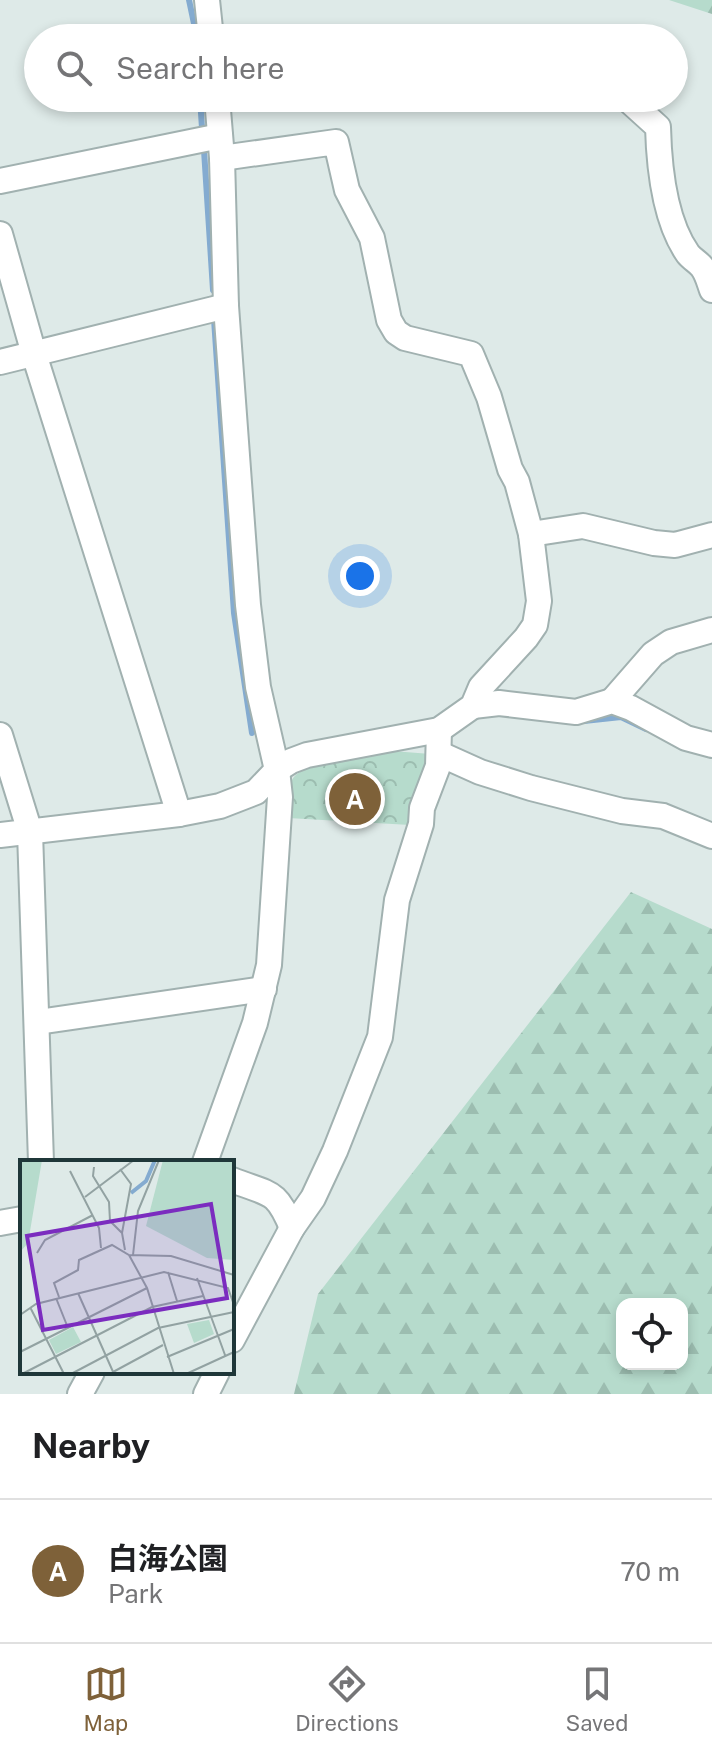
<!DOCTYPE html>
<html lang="en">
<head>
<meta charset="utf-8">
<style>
  :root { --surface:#fff; --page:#f2f2f2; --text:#202124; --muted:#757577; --line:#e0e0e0; --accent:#7e6139 }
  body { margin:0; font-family:"Public Sans","Noto Sans JP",sans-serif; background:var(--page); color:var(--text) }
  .controls { position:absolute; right:24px; bottom:24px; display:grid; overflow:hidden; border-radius:16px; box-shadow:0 4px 12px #0003 }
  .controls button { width:72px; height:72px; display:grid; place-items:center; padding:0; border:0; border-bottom:2px solid var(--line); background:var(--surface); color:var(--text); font:40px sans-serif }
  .you { position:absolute; left:360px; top:576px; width:28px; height:28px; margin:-20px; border:6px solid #fff; border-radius:50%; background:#1a73e8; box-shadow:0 0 0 12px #1a73e833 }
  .badge { display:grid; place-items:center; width:52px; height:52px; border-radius:50%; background:var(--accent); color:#fff; font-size:26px; font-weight:700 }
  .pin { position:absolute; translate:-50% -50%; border:4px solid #fff; box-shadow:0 2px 8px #0006 }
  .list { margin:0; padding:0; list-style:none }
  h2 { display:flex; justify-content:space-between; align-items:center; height:104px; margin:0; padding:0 32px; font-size:34px }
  h2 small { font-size:26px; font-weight:400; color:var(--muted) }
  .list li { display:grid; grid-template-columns:52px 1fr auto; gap:24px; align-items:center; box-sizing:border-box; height:144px; padding:0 32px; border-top:2px solid var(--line) }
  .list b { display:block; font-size:30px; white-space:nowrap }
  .list p { margin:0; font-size:26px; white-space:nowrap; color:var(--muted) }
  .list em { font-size:26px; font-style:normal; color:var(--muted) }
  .icon { flex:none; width:44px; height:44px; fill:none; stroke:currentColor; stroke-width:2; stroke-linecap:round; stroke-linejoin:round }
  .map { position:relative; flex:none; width:712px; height:1394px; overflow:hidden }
  .search { position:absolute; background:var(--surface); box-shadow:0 4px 12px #0003; left:24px; right:24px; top:24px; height:88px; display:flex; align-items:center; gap:20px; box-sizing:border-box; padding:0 28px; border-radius:44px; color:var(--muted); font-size:30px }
  .sheet { height:248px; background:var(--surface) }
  nav { display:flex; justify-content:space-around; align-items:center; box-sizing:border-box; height:112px; border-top:2px solid var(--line); background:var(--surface); font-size:22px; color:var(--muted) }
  nav a { display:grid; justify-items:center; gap:4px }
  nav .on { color:var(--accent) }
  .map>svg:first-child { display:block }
</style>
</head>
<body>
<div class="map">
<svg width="712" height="1394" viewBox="0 0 712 1394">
  <defs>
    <pattern id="forest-firs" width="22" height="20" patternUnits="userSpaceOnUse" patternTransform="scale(2)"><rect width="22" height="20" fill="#b6dbcc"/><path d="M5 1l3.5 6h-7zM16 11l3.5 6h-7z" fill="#9cbdb0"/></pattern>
    <pattern id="park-crowns" width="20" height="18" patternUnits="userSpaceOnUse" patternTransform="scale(2)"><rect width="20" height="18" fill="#b6dbcc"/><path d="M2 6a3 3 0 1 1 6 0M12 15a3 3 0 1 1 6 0" fill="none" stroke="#9cbdb0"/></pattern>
  </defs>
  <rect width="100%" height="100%" fill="#deeae8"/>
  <g fill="url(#forest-firs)" fill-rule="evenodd">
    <path d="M669 0H712V14Z"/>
    <path d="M631 892 712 929V1394H294L318 1294ZM622 1304H682V1364H622Z"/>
  </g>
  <path fill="url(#park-crowns)" d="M392 751 431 754 410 825 288 818C289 807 288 790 292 780 300 761 372 754 392 751Z"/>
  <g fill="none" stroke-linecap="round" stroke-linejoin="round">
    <g stroke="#84abd0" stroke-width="6">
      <path d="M189 0 197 38"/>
      <path d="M200 98 202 128"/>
      <path d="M204 150 213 290"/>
      <path d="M214 319 234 613 252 733"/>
      <path d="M584 721 621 717 646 729"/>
    </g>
    <defs>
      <g id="minor">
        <path d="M207 0 211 38"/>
        <path d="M626 98 658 127C659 166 664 220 688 254 692 259 698 262 702 267 707 273 709 282 712 290"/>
        <path d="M0 181 220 136"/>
        <path d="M0 234 34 354 179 814"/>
        <path d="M0 362 226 306"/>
        <path d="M531 534 583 526 654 543 675 545 712 535"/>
        <path d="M612 701 653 654 671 642 712 630"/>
        <path d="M473 706 499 703 576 712 612 701 631 708 686 738 712 745"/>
        <path d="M0 735 30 832 41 1162"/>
        <path d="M440 754 480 772 531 788 622 811 663 816 712 836"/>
        <path d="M0 835 179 814 220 806 256 792 277 770 291 761 307 755 439 730 473 706 481 687 526 638 535 625 539 601 531 534 517 482 510 469 489 397 471 354 405 338 396 332 389 320 372 238 347 190 336 142 222 158"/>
        <path d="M38 1022 264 989"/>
        <path d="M205 1162 255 1023 269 965 280 797 277 770 258 687 248 605 226 306 222 158 217 98"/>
        <path d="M232 1180C270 1195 276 1189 292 1228"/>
        <path d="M0 1223 22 1219"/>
        <path d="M232 1340 292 1228 313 1198 335 1151 380 1037 397 900 421 824 422 808 438 766 439 730"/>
        <path d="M80 1394 92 1372"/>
        <path d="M206 1394 217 1372"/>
      </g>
    </defs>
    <use href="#minor" stroke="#a1b1b0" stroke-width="28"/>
    <use href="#minor" stroke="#fff" stroke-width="24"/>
  </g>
  <g transform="translate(20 1160)">
    <rect width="214" height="214" fill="#deeae8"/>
    <path d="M0 0H22L8 83 0 92ZM143 0H214V100L187 98 126 66Z" fill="#b6dbcc"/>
    <path d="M189 160 194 174 174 183 167 164ZM53 167 61 182 36 194 29 180Z" fill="#b6dbcc"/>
    <path fill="none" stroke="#84abd0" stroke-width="4" d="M111 33 126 21 135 0"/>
    <path fill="none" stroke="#92a2a2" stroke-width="2" d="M74 7 73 16 89 42 90 61 102 73M100 9 111 24 102 73 105 90M50 11 79 68 81 88M65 37 114 0M17 93 25 80 73 55M109 95 127 128 154 214M113 95 118 51 139 0M148 112 157 141M177 118 205 195M58 133 94 214M39 137 34 123 58 110 59 100 92 85 109 95 151 96 214 115M36 138 48 168M10 147 44 214M0 155 16 144 144 112 208 128 214 145M0 192 127 128M147 197 214 169M93 212 143 185M2 214 132 147 183 136M51 214 138 168 214 152M166 214 214 192"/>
    <path fill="#7b2cbf" fill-opacity="0.15" stroke="#7b2cbf" stroke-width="4" d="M191 44 207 138 23 170 7 76Z"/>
    <rect width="214" height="214" fill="none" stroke="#1f3739" stroke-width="4"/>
  </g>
</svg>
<div class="controls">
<button><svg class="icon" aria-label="locate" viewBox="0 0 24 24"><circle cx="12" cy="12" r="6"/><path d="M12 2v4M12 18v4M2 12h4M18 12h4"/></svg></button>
</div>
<div class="you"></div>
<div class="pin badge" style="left:355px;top:799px">A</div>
<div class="search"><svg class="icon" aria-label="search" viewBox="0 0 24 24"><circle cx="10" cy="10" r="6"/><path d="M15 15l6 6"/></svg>Search here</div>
</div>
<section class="sheet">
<h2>Nearby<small></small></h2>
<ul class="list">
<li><span class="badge">A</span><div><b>白海公園</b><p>Park</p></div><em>70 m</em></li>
</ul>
</section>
<nav>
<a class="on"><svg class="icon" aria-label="map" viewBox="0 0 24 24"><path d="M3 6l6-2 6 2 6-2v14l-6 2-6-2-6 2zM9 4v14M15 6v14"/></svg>Map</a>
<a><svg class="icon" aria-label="directions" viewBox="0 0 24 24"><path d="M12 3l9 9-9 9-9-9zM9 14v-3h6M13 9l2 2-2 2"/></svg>Directions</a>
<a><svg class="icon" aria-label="saved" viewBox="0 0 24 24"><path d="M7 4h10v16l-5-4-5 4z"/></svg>Saved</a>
</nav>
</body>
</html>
